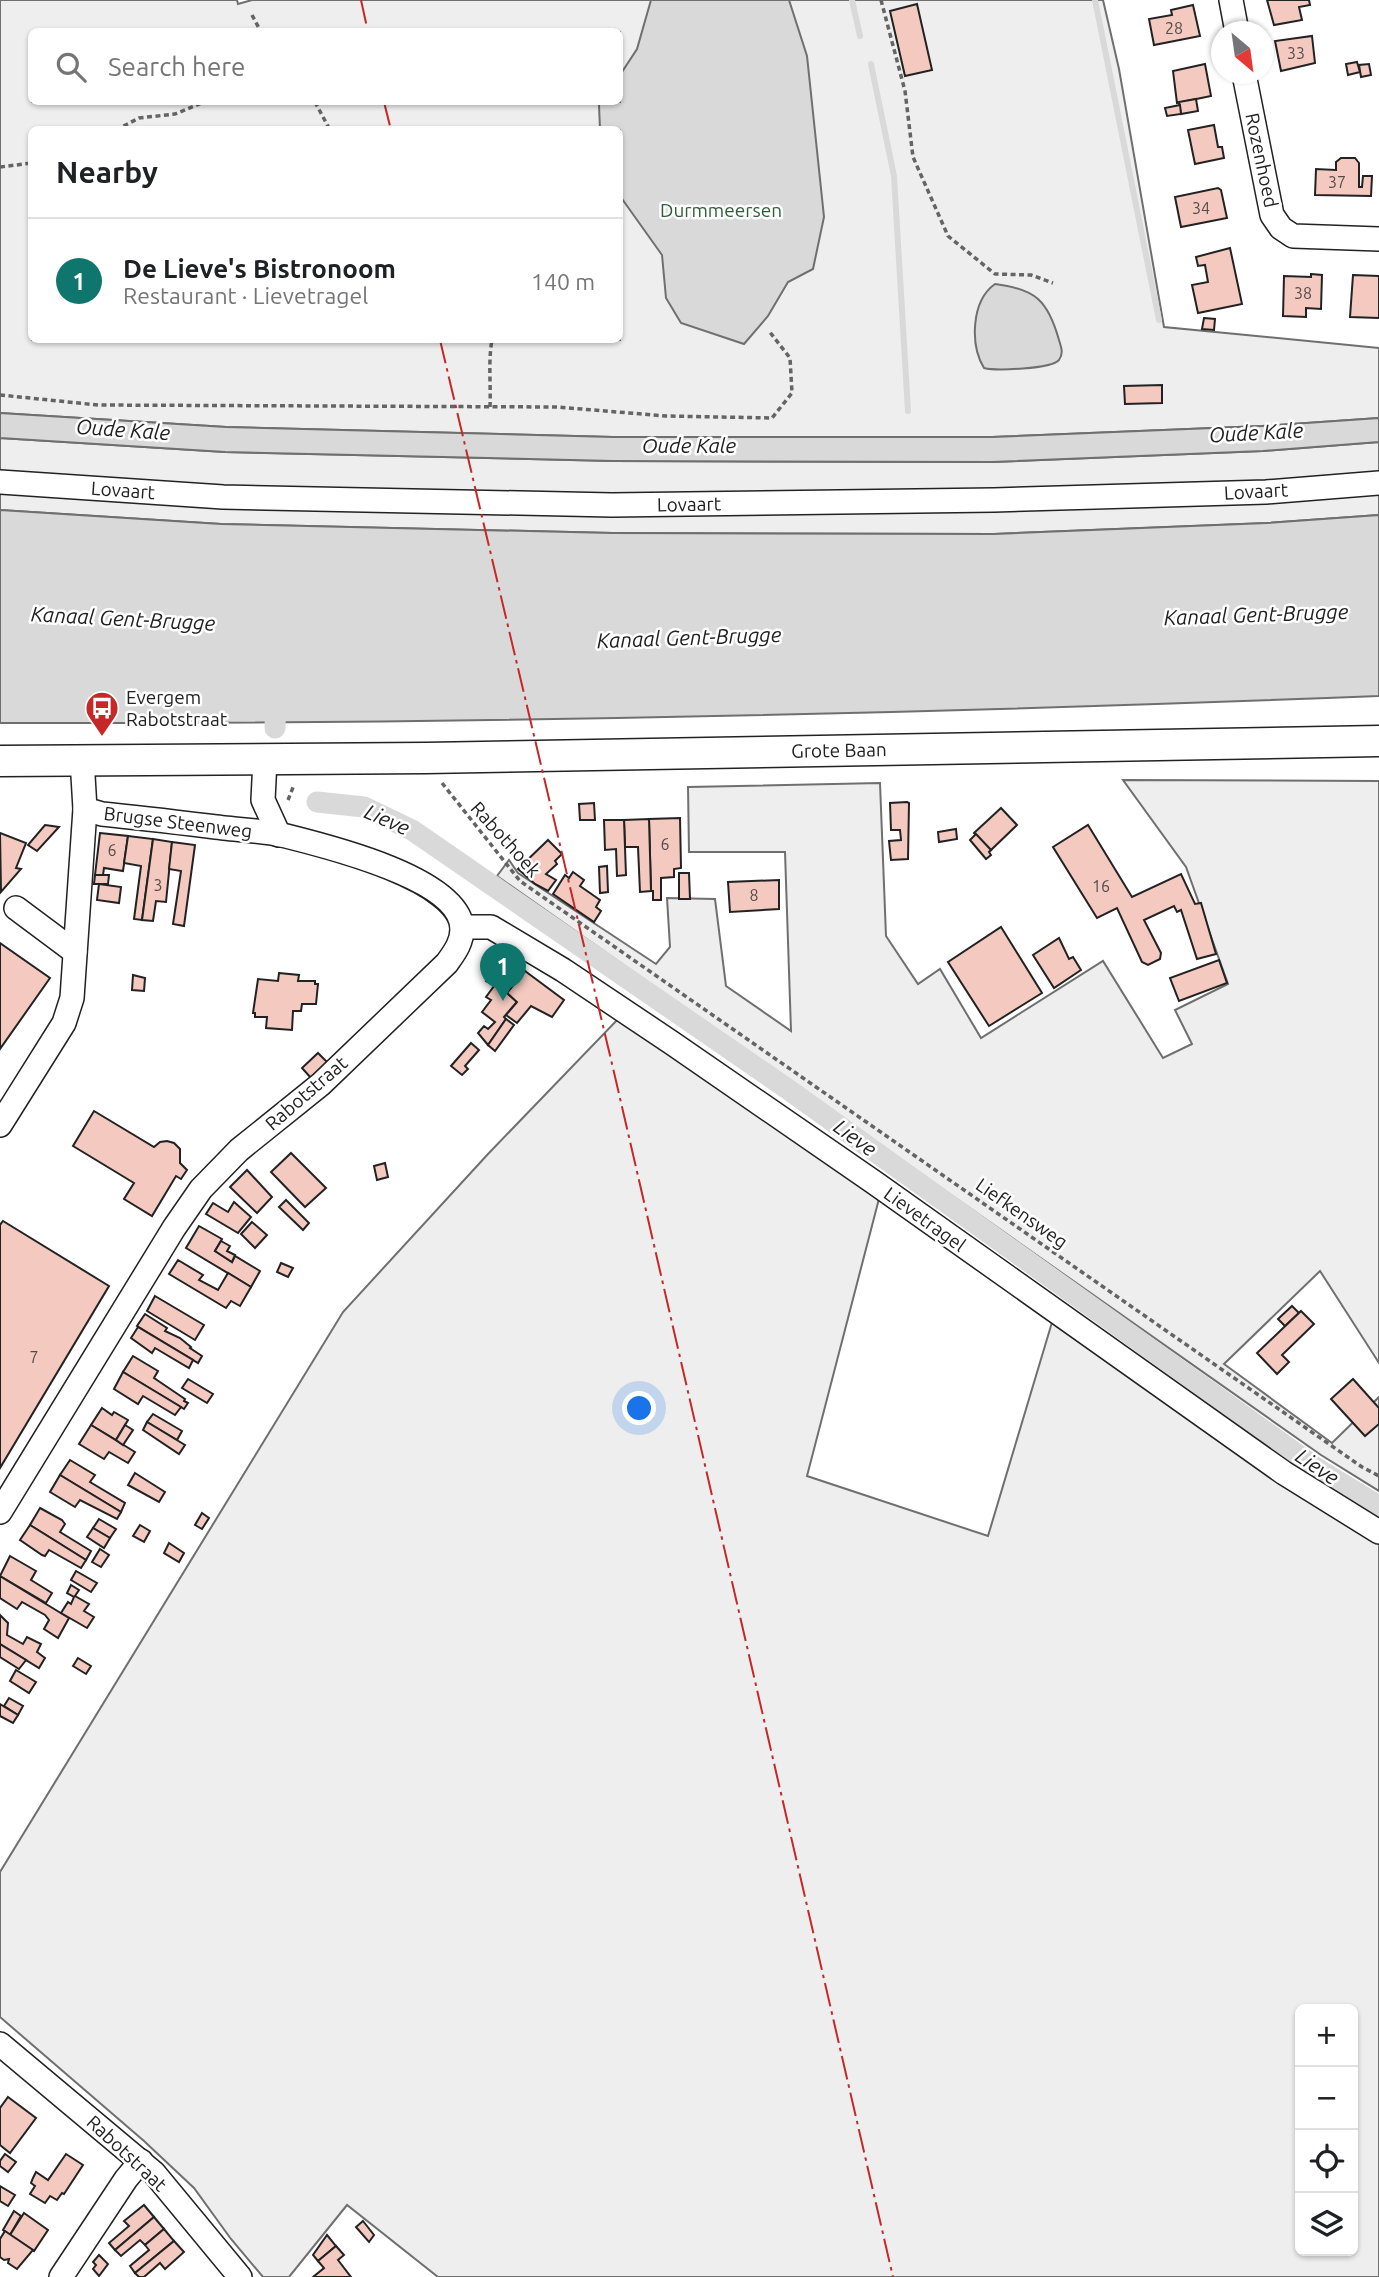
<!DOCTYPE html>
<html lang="en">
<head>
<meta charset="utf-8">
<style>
  :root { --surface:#fff; --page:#f6f6f6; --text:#202124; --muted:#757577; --line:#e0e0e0; --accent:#0f766e }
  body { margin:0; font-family:Ubuntu,sans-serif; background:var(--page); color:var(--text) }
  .controls { position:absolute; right:21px; bottom:21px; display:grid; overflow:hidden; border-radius:10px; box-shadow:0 2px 5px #0004 }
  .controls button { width:63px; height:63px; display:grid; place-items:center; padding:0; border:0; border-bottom:2px solid var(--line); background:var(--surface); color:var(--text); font:35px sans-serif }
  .compass { position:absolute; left:1211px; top:21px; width:63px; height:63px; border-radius:50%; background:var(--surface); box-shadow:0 2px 5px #0004; rotate:151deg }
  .you { position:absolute; left:640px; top:1409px; width:24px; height:24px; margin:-18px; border:5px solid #fff; border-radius:50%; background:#1a73e8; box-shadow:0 0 0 10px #1a73e833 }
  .badge { display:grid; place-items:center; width:46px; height:46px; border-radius:50%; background:var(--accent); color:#fff; font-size:23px; font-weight:700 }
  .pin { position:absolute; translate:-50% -58px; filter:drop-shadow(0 2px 4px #0008) }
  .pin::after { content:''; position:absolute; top:37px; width:24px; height:21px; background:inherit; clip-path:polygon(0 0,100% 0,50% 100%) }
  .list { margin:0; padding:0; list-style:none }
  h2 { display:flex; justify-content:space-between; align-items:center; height:91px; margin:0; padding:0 28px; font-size:30px }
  h2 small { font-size:23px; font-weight:400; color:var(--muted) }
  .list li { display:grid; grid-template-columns:46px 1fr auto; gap:21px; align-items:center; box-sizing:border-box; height:126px; padding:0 28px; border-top:2px solid var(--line) }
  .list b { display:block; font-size:26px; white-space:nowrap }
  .list p { margin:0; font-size:23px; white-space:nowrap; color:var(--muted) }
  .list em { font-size:23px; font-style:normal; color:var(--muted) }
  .icon { flex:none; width:38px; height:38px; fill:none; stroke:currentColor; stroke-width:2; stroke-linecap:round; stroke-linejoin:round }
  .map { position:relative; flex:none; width:1379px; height:2277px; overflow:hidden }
  .search { position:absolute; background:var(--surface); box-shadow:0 2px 5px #0004; left:28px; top:28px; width:595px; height:77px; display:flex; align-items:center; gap:18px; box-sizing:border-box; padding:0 24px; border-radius:10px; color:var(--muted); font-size:26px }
  .panel { position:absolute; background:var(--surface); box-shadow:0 2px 5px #0004; left:28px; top:126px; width:595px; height:217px; border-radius:10px }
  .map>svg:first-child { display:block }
</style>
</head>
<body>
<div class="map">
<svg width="1379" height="2277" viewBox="0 0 1379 2277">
  <rect width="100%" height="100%" fill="#fff"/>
  <g fill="#eee" stroke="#6f6f6f" stroke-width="2" fill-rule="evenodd">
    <path d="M0 0H237L238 4 252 0H1103L1119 69 1164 327 1379 348V418L1262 426 992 437H613L226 427 0 413ZM32 32H620V102H32ZM32 130H620V340H32Z"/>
    <path d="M0 438 225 452 613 461 992 462 1263 451 1379 442V515L1267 523 994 534 612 533 221 524 0 510Z"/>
    <path d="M1123 780 1379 781V1363L1320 1271 1224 1364 1332 1443 1379 1397V1491L1321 1455 497 876 509 860 518 873 656 964 670 947 667 898 715 899 726 986 791 1031 785 852H689L688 787 880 783 886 936 918 984 940 969 981 1038 1103 961 1163 1058 1192 1044 1175 1010 1228 984 1186 867Z"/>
    <path d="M619 1018 880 1195 807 1476 988 1536 1053 1319 1379 1542V2277H438L347 2205 289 2277H263L231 2239 194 2188 144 2141 0 2017V1872L343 1312 488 1154ZM1300 2009H1353V2251H1300Z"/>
  </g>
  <g fill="#d9d9d9" stroke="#6f6f6f" stroke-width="2">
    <path d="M651 0H789L807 56 824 217 813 269 788 282 768 316 744 344 681 323 666 298 662 255 620 196V130L600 129 599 105 601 102H620V75L637 49Z"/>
    <path d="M995 284C1036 289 1048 301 1059 340 1061 347 1064 353 1059 360 1051 369 996 371 984 368 970 345 971 301 995 284Z"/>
    <path d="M0 413 226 427 613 437H992L1262 426 1379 418V442L1263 451 992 462 613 461 225 452 0 438Z"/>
    <path d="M0 510 221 524 612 533 994 534 1267 523 1379 515V696C920 714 460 724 0 723Z"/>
  </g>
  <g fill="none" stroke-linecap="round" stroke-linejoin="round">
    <g stroke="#d9d9d9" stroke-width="6">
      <path d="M852 0 860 36"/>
      <path d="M1095 0 1159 320"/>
      <path d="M871 64 894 176 908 411"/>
    </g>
    <g stroke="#d9d9d9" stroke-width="21">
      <path d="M275 728 276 695"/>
      <path d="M317 802 364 807 412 830 789 1090 1318 1469 1379 1506"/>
    </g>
  </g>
  <g fill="#f3c9c0" stroke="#222" stroke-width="2">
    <path d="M1267 0H1309L1310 5 1299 7 1302 20 1274 25Z"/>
    <path d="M917 4 932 70 905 76 890 11Z"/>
    <path d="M1193 5 1200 36 1154 45 1149 19 1172 15 1171 10Z"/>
    <path d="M1312 36 1315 63 1281 71 1275 41Z"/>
    <path d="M1357 62 1360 72 1348 75 1346 64Z"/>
    <path d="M1205 64 1211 96 1177 103 1173 71Z"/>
    <path d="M1369 64 1371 75 1361 77 1359 65Z"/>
    <path d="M1196 99 1198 111 1181 114 1179 102Z"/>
    <path d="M1180 105 1181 114 1167 116 1165 108Z"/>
    <path d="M1214 125 1218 147H1222L1224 158 1195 164 1188 130Z"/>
    <path d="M1341 158H1355L1359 163V187H1362L1363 176H1372L1371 196 1315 195 1316 169 1336 170V162Z"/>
    <path d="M1218 188 1221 190 1227 218 1181 227 1175 197Z"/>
    <path d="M1230 248 1242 304 1198 313 1192 285 1208 282 1205 265 1198 266 1196 257Z"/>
    <path d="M1311 274 1322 275 1321 309 1306 308V317L1283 316 1284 276 1311 277Z"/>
    <path d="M1353 275 1379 276V318L1350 317Z"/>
    <path d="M1204 318 1215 319 1214 330 1202 329Z"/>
    <path d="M1162 385V403L1125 404 1124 386Z"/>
    <path d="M907 802 909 803 908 859 891 860 889 841 901 840 900 830H891L890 803Z"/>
    <path d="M594 803 595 820H580L579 804Z"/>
    <path d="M1001 808 1017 825 991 850 974 833Z"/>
    <path d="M680 818 681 868 674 869V877L661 878V900H653V891H651L649 819Z"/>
    <path d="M649 819 651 891 640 892 638 847H625L624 820Z"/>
    <path d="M604 820H624L626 875 617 876 616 849 605 850Z"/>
    <path d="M45 825 59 827 37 851 28 845Z"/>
    <path d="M1088 825 1132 897 1181 874 1195 904 1201 903 1216 954 1197 959 1181 910 1177 912 1174 906 1144 920 1161 953 1160 959 1148 965 1142 962 1117 908 1097 918 1053 847Z"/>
    <path d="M956 829 957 839 939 842 938 832Z"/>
    <path d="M0 833 26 843 16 868 21 869 1 892Z"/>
    <path d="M100 833 128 836 123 871 104 868 103 875H95Z"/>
    <path d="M976 834 991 850 989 852 991 855 986 859 970 840Z"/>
    <path d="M128 836 153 839 142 920 134 919 141 866 124 863Z"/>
    <path d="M153 839 172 842 166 902 156 901 153 921 142 920Z"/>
    <path d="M548 840 562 854 555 861 557 864 546 874 556 880 548 891 535 884 518 869Z"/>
    <path d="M172 842 195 845 184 926 173 924 181 871 169 869Z"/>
    <path d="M607 866 608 892 600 893 599 867Z"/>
    <path d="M573 872 584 880 580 886 600 900 596 907 601 911 594 922 553 894 565 875 569 878Z"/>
    <path d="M679 873H689L690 899H679Z"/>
    <path d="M95 875H109L108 884H94Z"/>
    <path d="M779 880V909L730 912 728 882Z"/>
    <path d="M99 884 121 887 119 903 97 900Z"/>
    <path d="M1001 927 1042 993 989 1026 948 962Z"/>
    <path d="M1059 938 1069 959 1073 957 1081 970 1054 988 1033 955Z"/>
    <path d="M0 943 50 978 0 1049Z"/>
    <path d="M504 956 525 971 507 993 517 1002 504 1017 506 1019 488 1045 478 1033 484 1026 488 1029 495 1022 482 1012 491 1000 486 997 494 986 486 981Z"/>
    <path d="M1219 960 1227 983 1179 1001 1170 978Z"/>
    <path d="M525 971 564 1000 552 1017 531 1006 517 1023 506 1015 517 1002 507 993Z"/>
    <path d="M279 973 299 975 298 981H315V984H318L316 1004H302L301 1011H293L292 1030 266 1028 267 1017H255V1013H253L258 979 278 981Z"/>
    <path d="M133 975 145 978 144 991 132 990Z"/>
    <path d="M506 1019 514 1025 495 1051 488 1045Z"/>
    <path d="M471 1043 479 1050 465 1066 468 1069 462 1075 451 1066Z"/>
    <path d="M318 1053 327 1062 311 1078 302 1068Z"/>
    <path d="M94 1111 154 1147 160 1142 167 1141 174 1143 180 1149V1163L187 1170 181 1179 176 1176 152 1216 124 1199 134 1183 73 1146Z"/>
    <path d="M291 1153 326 1188 305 1207 271 1172Z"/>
    <path d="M385 1163 388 1177 377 1180 374 1166Z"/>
    <path d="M247 1170 272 1197 257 1213 230 1187Z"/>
    <path d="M286 1200 309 1223 303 1230 279 1207Z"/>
    <path d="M234 1202 251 1217 238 1233 206 1214 213 1203 228 1212Z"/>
    <path d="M3 1221 109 1286 0 1468V1225Z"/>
    <path d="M252 1222 267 1235 255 1248 241 1234Z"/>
    <path d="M199 1226 222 1239 215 1251 232 1262 235 1256 260 1271 251 1287 186 1248Z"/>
    <path d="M221 1241 230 1246 227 1251 235 1255 232 1262 215 1251Z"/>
    <path d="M178 1260 203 1275 199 1280 218 1290 228 1273 251 1287 240 1306 231 1301 226 1308 169 1274Z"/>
    <path d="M281 1263 293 1268 288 1277 277 1272Z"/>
    <path d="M155 1296 204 1325 195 1340 147 1311Z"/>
    <path d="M1292 1306 1299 1313 1285 1326 1278 1319Z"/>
    <path d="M1301 1311 1314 1324 1282 1355 1289 1362 1277 1374 1257 1353Z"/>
    <path d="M145 1314 167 1328 165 1331 180 1338 191 1347 190 1348 202 1356 198 1363 137 1326Z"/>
    <path d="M138 1327 193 1360 189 1368 155 1348 152 1353 131 1338Z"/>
    <path d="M133 1356 158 1371 154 1378 185 1399 184 1401 188 1403 184 1409 123 1372Z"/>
    <path d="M123 1372 181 1407 175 1415 143 1396 138 1404 114 1389Z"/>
    <path d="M188 1379 213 1394 207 1403 182 1388Z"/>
    <path d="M1353 1379 1379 1408V1424L1365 1436 1331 1399Z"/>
    <path d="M102 1408 112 1415 114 1412 128 1420 116 1440 91 1425Z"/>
    <path d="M153 1414 182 1431 177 1440 147 1422Z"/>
    <path d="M147 1422 185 1445 179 1454 143 1430Z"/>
    <path d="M91 1425 135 1452 128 1463 109 1452 104 1459 79 1444Z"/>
    <path d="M125 1425 133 1430 123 1445 116 1440Z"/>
    <path d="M70 1460 95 1475 90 1482 125 1503 121 1512 60 1475Z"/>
    <path d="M135 1473 165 1492 159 1502 128 1485Z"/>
    <path d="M60 1475 121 1512 117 1519 80 1500 75 1507 50 1492Z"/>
    <path d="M40 1508 62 1520 65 1524 60 1532 91 1551 86 1560 30 1525Z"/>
    <path d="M202 1513 209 1518 202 1529 195 1525Z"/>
    <path d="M99 1519 116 1529 110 1538 93 1528Z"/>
    <path d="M30 1525 86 1560 81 1568 49 1550 45 1556 42 1555 20 1540Z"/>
    <path d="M140 1525 150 1531 144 1542 133 1536Z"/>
    <path d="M93 1528 110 1538 104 1548 87 1537Z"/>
    <path d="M169 1543 184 1553 179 1562 164 1553Z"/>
    <path d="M100 1549 109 1555 101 1567 92 1562Z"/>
    <path d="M10 1556 36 1571 31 1580 52 1593 46 1603 0 1576Z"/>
    <path d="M76 1571 97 1583 91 1592 71 1580Z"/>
    <path d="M0 1576 69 1618 58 1638 44 1629 49 1620 45 1615 22 1602 17 1609 0 1598Z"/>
    <path d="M71 1585 79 1590 75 1596 89 1604 84 1611 94 1617 87 1628 61 1613 68 1602 71 1604 74 1597 67 1593Z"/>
    <path d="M0 1615 8 1623 7 1635 23 1644 27 1637 41 1644 37 1652 45 1658 39 1668 0 1644Z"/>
    <path d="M0 1644 26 1660 19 1669 0 1657Z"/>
    <path d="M78 1658 91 1666 86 1674 73 1666Z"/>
    <path d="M16 1670 36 1682 29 1693 10 1681Z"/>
    <path d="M9 1698 23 1706 18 1715 4 1706Z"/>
    <path d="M0 1704 18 1715 13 1723 0 1716Z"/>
    <path d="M8 2097 36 2118 10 2153 0 2145V2108Z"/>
    <path d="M5 2154 16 2162 8 2172 0 2166V2161Z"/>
    <path d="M66 2154 83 2165 64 2194 62 2193 57 2200 50 2196 45 2203 30 2194 35 2186 31 2183 33 2178 36 2172 48 2180Z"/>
    <path d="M0 2186 15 2195 8 2206 0 2201Z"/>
    <path d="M144 2205 154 2217 115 2250 109 2243 129 2226 124 2221Z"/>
    <path d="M14 2211 21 2216 10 2235 3 2230Z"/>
    <path d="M24 2213 48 2230 34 2251 10 2235Z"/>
    <path d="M154 2217 164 2229 145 2245 140 2240 121 2256 115 2250Z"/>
    <path d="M363 2221 374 2235 369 2242 356 2227Z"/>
    <path d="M164 2229 174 2241 135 2273 130 2266 149 2250 145 2245Z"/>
    <path d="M5 2231 33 2250 17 2269 8 2263 9 2259 4 2260 0 2257V2239Z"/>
    <path d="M327 2235 336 2246 318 2261 313 2255Z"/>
    <path d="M174 2241 184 2252 165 2269 160 2263 144 2277H139L135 2273Z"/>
    <path d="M336 2246 344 2255 338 2260 351 2277H313L324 2268 318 2261Z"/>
    <path d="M99 2255 108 2264 99 2276 93 2269 96 2265 93 2262Z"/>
  </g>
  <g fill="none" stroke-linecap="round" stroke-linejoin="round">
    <defs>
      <g id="minor">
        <path d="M1231 0 1237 32"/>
        <path d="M1244 74 1272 215 1281 228 1293 236 1379 239"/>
        <path d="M0 482 223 497 612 505 994 500 1266 492 1379 483"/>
        <path d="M265 760 263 800 279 835"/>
        <path d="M16 908 75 952"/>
        <path d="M462 927H491L563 970 672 1043 875 1183 1284 1473 1379 1532"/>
        <path d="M0 1125 64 1023 72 998 85 809"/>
        <path d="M0 1512 174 1228 201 1189 239 1150 321 1084 447 963C454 953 462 943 462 929 461 878 322 845 282 835 263 831 243 830 224 828 183 823 143 818 102 814L85 809 82 759"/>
        <path d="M0 2044 154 2173 240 2277"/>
        <path d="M61 2277 126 2179 141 2161"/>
      </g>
      <path id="major" d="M0 761 426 758 1379 741"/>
    </defs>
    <use href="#minor" stroke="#222" stroke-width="26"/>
    <use href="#major" stroke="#222" stroke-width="33"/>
    <g stroke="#646464" stroke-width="3.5" stroke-dasharray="5 3.5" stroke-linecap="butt">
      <path d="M881 0 905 91 913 157 948 236 995 274 1031 275 1053 283"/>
      <path d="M252 15 261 32"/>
      <path d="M315 102 330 130"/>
      <path d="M116 130 139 118 175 114 204 102"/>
      <path d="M0 167 32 163"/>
      <path d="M0 395 98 405 557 407 666 416 772 418 792 393 790 358 769 331"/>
      <path d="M490 407C491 384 488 362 492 340"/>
      <path d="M442 783 520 881 1362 1467 1379 1476"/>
      <path d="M288 800 294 785"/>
    </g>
    <use href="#minor" stroke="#fff" stroke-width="23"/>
    <use href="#major" stroke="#fff" stroke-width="30"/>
    <g stroke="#c62828" stroke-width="2" stroke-dasharray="24 5 3.5 5" stroke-linecap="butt">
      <path d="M361 0 368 32"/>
      <path d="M384 102 391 130"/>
      <path d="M440 340 613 1068 893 2277"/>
    </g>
  </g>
  <defs>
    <symbol id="bus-pin" viewBox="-11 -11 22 30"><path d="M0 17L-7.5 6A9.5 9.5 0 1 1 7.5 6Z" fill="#c62828" stroke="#fff"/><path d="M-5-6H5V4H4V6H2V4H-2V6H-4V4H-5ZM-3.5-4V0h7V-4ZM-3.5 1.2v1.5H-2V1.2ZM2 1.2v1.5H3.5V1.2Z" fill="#fff"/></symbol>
  </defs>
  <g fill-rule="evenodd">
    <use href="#bus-pin" x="83" y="689" width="38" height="52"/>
  </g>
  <g text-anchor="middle" stroke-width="5" stroke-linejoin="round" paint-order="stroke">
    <g font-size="16" fill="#564c4a">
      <text x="1174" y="34">28</text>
      <text x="1296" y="59">33</text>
      <text x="1337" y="188">37</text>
      <text x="1201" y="214">34</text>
      <text x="1303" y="299">38</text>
      <text x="665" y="850">6</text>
      <text x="112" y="856">6</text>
      <text x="158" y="891">3</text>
      <text x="1101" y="892">16</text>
      <text x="754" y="901">8</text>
      <text x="34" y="1363">7</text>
    </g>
    <g font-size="19" fill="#222" stroke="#fff">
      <text transform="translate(1262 160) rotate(78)" y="7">Rozenhoed</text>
      <text transform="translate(123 490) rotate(4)" y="7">Lovaart</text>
      <text transform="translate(1256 491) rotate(-3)" y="7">Lovaart</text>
      <text transform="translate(689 504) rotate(-1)" y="7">Lovaart</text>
      <text transform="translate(839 750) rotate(-1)" y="7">Grote Baan</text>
      <text transform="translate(178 822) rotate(7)" y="7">Brugse Steenweg</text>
      <text transform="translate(506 839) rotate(48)" y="7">Rabothoek</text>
      <text transform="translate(306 1093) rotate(-41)" y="7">Rabotstraat</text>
      <text transform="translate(1022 1213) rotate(35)" y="7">Liefkensweg</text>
      <text transform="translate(925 1219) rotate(36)" y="7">Lievetragel</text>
      <text transform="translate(127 2153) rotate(43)" y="7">Rabotstraat</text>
    </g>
    <g font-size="19" fill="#2f5e38" stroke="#fff">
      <text x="721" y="217">Durmmeersen</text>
    </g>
    <g font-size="19" fill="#222" stroke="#fff" text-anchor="start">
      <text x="126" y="704">Evergem<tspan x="126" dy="22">Rabotstraat</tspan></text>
    </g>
    <g font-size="21" font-style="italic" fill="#222" stroke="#fff">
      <text transform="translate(123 430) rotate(4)" y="7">Oude Kale</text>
      <text transform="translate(1256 433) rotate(-3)" y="7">Oude Kale</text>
      <text x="689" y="453">Oude Kale</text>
      <text transform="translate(1256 615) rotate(-2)" y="7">Kanaal Gent-Brugge</text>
      <text transform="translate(123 619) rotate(3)" y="7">Kanaal Gent-Brugge</text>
      <text transform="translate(689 638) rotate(-2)" y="7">Kanaal Gent-Brugge</text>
      <text transform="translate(387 820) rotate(24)" y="7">Lieve</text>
      <text transform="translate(855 1138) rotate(36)" y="7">Lieve</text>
      <text transform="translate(1317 1467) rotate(34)" y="7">Lieve</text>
    </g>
  </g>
</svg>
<div class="controls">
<button>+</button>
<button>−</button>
<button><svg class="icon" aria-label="locate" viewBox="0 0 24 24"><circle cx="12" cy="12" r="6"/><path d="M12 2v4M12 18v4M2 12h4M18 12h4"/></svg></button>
<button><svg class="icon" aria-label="layers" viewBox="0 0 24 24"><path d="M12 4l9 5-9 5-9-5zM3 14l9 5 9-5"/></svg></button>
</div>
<svg class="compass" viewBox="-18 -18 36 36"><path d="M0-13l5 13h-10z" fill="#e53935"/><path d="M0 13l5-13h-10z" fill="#757577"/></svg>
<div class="you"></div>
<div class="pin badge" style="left:503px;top:1001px">1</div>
<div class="search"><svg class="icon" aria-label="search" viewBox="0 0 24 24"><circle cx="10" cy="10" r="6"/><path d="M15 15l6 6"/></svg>Search here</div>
<section class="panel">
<h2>Nearby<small></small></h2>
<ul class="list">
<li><span class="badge">1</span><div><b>De Lieve's Bistronoom</b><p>Restaurant · Lievetragel</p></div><em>140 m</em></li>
</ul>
</section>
</div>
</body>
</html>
